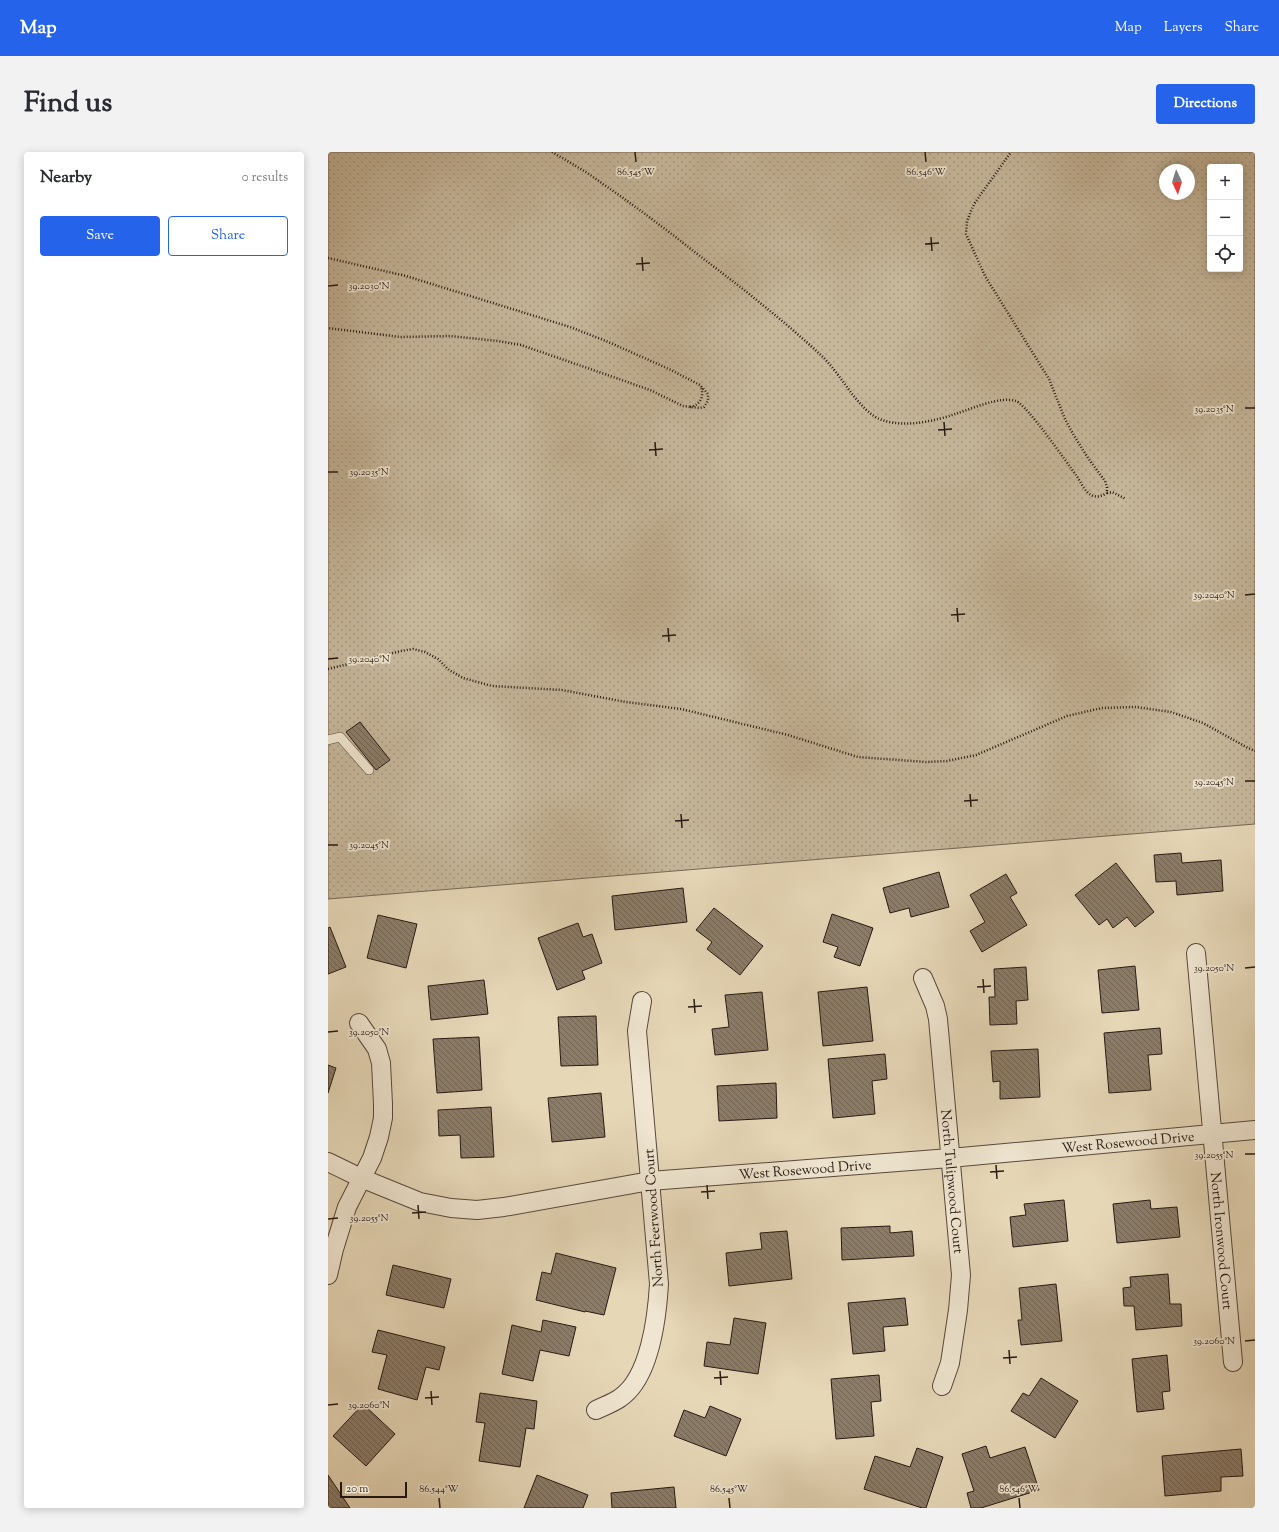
<!DOCTYPE html>
<html lang="en">
<head>
<meta charset="utf-8">
<style>
  :root { --surface:#fff; --page:#f2f2f3; --text:#2b2b33; --muted:#7c7c81; --line:#e1e1e2; --accent:#2563eb }
  body { margin:0; font-family:"Sorts Mill Goudy",serif; background:var(--page); color:var(--text) }
  .controls { position:absolute; right:12px; top:12px; display:grid; overflow:hidden; border-radius:4px; box-shadow:0 2px 10px #0003 }
  .controls button { width:36px; height:36px; display:grid; place-items:center; padding:0; border:0; border-bottom:1px solid var(--line); background:var(--surface); color:var(--text); font:20px sans-serif }
  .compass { position:absolute; left:831px; top:12px; width:36px; height:36px; border-radius:50%; background:var(--surface); box-shadow:0 2px 10px #0003; rotate:176deg }
  .scale { position:absolute; left:12px; bottom:10px; width:67px; box-sizing:border-box; padding-left:4px; border:2px solid #281a13; border-top:0; font-size:11px; line-height:14px; white-space:nowrap; color:#281a13; -webkit-text-stroke:3px #efe5d0; paint-order:stroke }
  .list { margin:0; padding:0; list-style:none }
  h2 { display:flex; justify-content:space-between; align-items:center; height:52px; margin:0; padding:0 16px; font-size:17px }
  h2 small { font-size:13px; font-weight:400; color:var(--muted) }
  .actions { display:flex; gap:8px; padding:12px 16px }
  .actions a { flex:1; padding:9px 0; border:1px solid var(--accent); border-radius:4px; text-align:center; font-size:14px; color:var(--accent) }
  .actions .main { background:var(--accent); color:#fff }
  .icon { flex:none; width:22px; height:22px; fill:none; stroke:currentColor; stroke-width:2; stroke-linecap:round; stroke-linejoin:round }
  .map { position:relative; flex:none; width:927px; height:1356px; overflow:hidden; border-radius:4px }
  header { display:flex; align-items:center; gap:24px; box-sizing:border-box; height:56px; padding:0 20px; background:var(--accent); color:#fff }
  header strong { font-size:19px }
  nav { display:flex; gap:22px; margin-inline-start:auto; font-size:14px }
  .intro { display:flex; align-items:center; justify-content:space-between; box-sizing:border-box; height:96px; padding:0 24px }
  h1 { margin:0; font-size:28px }
  .button { padding:10px 18px; border-radius:4px; background:var(--accent); color:#fff; font-size:14px; font-weight:700 }
  main { display:flex; gap:24px; padding:0 24px }
  aside { flex:1; background:var(--surface); border-radius:4px; box-shadow:0 2px 10px #0003 }
  .map>svg:first-child { display:block }
</style>
</head>
<body>
<header>
<strong>Map</strong>
<nav><a>Map</a><a>Layers</a><a>Share</a></nav>
</header>
<div class="intro"><h1>Find us</h1><a class="button">Directions</a></div>
<main>
<aside>
<h2>Nearby<small>0 results</small></h2>
<ul class="list">
</ul>
<div class="actions"><a class="main">Save</a><a>Share</a></div>
</aside>
<div class="map">
<svg width="927" height="1356" viewBox="0 0 927 1356">
  <defs>
    <pattern id="grass-dots" width="8" height="8" patternUnits="userSpaceOnUse"><rect width="8" height="8" fill="#c6b79b"/><path d="M2 2h.1M6 6h.1" fill="none" stroke="#aa9d85" stroke-width="1.8" stroke-linecap="round"/></pattern>
    <pattern id="building-back-hatch" width="6" height="6" patternUnits="userSpaceOnUse"><rect width="6" height="6" fill="#8b7c68"/><path d="M-1 5l2 2M0 0l6 6M5-1l2 2" fill="none" stroke="#726554"/></pattern>
  </defs>
  <rect width="100%" height="100%" fill="#e6d7b7"/>
  <filter id="stains"><feTurbulence type="fractalNoise" baseFrequency=".005" numOctaves="4"/><feColorMatrix values="0 0 0 0 .2 0 0 0 0 .09 0 0 0 0 .02 0 0 0 .5 -.17"/></filter>
  <radialGradient id="worn" r=".72"><stop offset=".6" stop-color="#630" stop-opacity="0"/><stop offset="1" stop-color="#630" stop-opacity=".3"/></radialGradient>
  <path fill="url(#grass-dots)" stroke="#776857" fill-rule="evenodd" d="M0 0H927V672L0 747ZM882 15H912V117H882ZM837 18H861V42H837Z"/>
  <g fill="url(#building-back-hatch)" stroke="#281a13">
    <path d="M32 570 62 608 48 618 18 580Z"/>
    <path d="M853 701 854 711 893 708 895 739 849 743 848 729 828 730 826 703Z"/>
    <path d="M788 711 826 760 807 775 799 765 785 776 779 767 771 773 747 743Z"/>
    <path d="M611 720 621 755 583 765 581 756 562 761 555 736Z"/>
    <path d="M678 722 689 741 682 745 699 773 654 800 642 779 657 770 642 743Z"/>
    <path d="M355 736 359 770 287 778 284 744Z"/>
    <path d="M386 756 435 794 412 823 379 797 384 790 368 778Z"/>
    <path d="M504 762 545 776 532 814 506 805 510 795 495 790Z"/>
    <path d="M50 763 89 772 78 816 39 806Z"/>
    <path d="M250 771 255 785 264 782 274 811 254 819 257 827 229 838 210 786Z"/>
    <path d="M2 775 18 815 0 822V776Z"/>
    <path d="M807 814 811 858 774 861 770 818Z"/>
    <path d="M698 815 700 848 688 849 689 872 662 873 661 845H667L666 817Z"/>
    <path d="M156 828 160 862 103 868 100 834Z"/>
    <path d="M539 835 545 889 495 894 490 840Z"/>
    <path d="M434 840 440 898 387 903 384 877 401 875 397 843Z"/>
    <path d="M268 864 270 913 233 914 230 865Z"/>
    <path d="M832 876 834 902 820 903 823 938 781 941 776 881Z"/>
    <path d="M151 885 154 938 109 941 105 887Z"/>
    <path d="M710 897 712 945 672 947V929L665 930 663 899Z"/>
    <path d="M557 902 559 927 544 929 547 962 505 966 500 907Z"/>
    <path d="M0 913 8 916 0 941Z"/>
    <path d="M448 931 449 966 391 969 389 934Z"/>
    <path d="M273 941 277 985 224 990 220 946Z"/>
    <path d="M163 955 166 1005 133 1006 132 983 111 984 110 958Z"/>
    <path d="M736 1048 740 1089 685 1095 682 1065 698 1063 696 1052Z"/>
    <path d="M822 1048 823 1057 849 1055 852 1085 789 1091 785 1052Z"/>
    <path d="M562 1074V1081L584 1079 586 1104 514 1108 513 1076Z"/>
    <path d="M459 1079 464 1127 401 1134 398 1101 434 1097 432 1081Z"/>
    <path d="M228 1101 288 1116 276 1163 257 1159V1160L208 1148 214 1120 223 1122Z"/>
    <path d="M65 1113 123 1127 116 1156 58 1143Z"/>
    <path d="M840 1122 842 1152H853L854 1174 808 1178 806 1154H796L795 1136 803 1135 802 1125Z"/>
    <path d="M728 1132 734 1189 693 1193 690 1168H694L691 1136Z"/>
    <path d="M577 1146 580 1173 555 1175 557 1199 525 1202 520 1151Z"/>
    <path d="M406 1166 438 1171 430 1222 376 1214 379 1190 402 1193Z"/>
    <path d="M215 1168 248 1175 241 1204 212 1198 205 1229 174 1222 184 1173 213 1180Z"/>
    <path d="M50 1178 117 1195 111 1218 98 1215 89 1248 50 1237 59 1203 44 1200Z"/>
    <path d="M839 1203 842 1239 834 1240 836 1257 809 1260 804 1207Z"/>
    <path d="M551 1223 553 1249 543 1250 546 1284 508 1287 503 1227Z"/>
    <path d="M713 1226 750 1249 727 1286 683 1259 695 1241 701 1244Z"/>
    <path d="M152 1241 209 1249 206 1277 198 1276 192 1315 151 1309 157 1271 148 1270Z"/>
    <path d="M35 1252 67 1282 38 1314 5 1284Z"/>
    <path d="M382 1254 413 1267 398 1304 346 1284 356 1258 377 1266Z"/>
    <path d="M658 1294 662 1306 697 1295 711 1338 653 1356H643L639 1341 646 1339 634 1302Z"/>
    <path d="M589 1296 615 1305 598 1356H594L536 1337 547 1304 582 1315Z"/>
    <path d="M913 1297 915 1324 893 1325V1339L837 1344 834 1304Z"/>
    <path d="M0 1323 22 1356H0Z"/>
    <path d="M209 1323 260 1343 255 1356H196Z"/>
    <path d="M346 1335 348 1356H284L283 1341Z"/>
  </g>
  <g fill="none" stroke-linecap="round" stroke-linejoin="round">
    <defs>
      <path id="lane" d="M0 588 12 585 41 618"/>
      <g id="street">
        <path id="s1" d="M868 801 905 1210"/>
        <path id="s2" d="M595 826 607 854 610 867 633 1123 630 1158 622 1211 614 1234"/>
        <path id="s3" d="M0 1010 33 1026 92 1050 123 1056 149 1058 176 1055 322 1029 622 1006 927 978"/>
        <path d="M0 1123 6 1097 19 1055 44 1006 51 985 55 966V952L53 911 49 897 31 871"/>
        <path d="M268 1258C276 1254 285 1251 292 1246 322 1226 329 1165 331 1132L309 879 314 849"/>
      </g>
    </defs>
    <use href="#lane" stroke="#58493c" stroke-width="10"/>
    <use href="#street" stroke="#58493c" stroke-width="20"/>
    <g stroke="#281a13" stroke-width="2.5" stroke-dasharray="1 2" stroke-linecap="butt">
      <path d="M224 0C241 10 259 20 275 32 310 56 344 82 377 108 417 138 457 170 494 204 513 222 531 260 554 268 577 276 608 269 630 261 646 256 672 244 688 249 699 253 739 311 748 323 752 329 757 340 763 343 768 346 774 344 779 341V335L777 329 760 306 745 282 737 267 721 227 657 124 638 82 639 69 646 52 683 0"/>
      <path d="M0 106 78 124 242 175 278 189 341 217 372 233 380 242V249L376 255 372 256 355 254 322 238 291 227 193 193 170 189 122 184 72 185 0 176"/>
      <path d="M362 255C373 253 376 244 373 234"/>
      <path d="M779 341 784 340 798 347"/>
      <path d="M0 517 73 499 85 497 97 500 110 507 121 518 135 526 164 534 234 538 298 550 353 557 460 583 530 605 598 610 619 609 648 603 739 564 774 556 808 555 843 560 875 571 920 596 927 599"/>
    </g>
    <use href="#lane" stroke="#efe5d0" stroke-width="9"/>
    <use href="#street" stroke="#efe5d0" stroke-width="18"/>
  </g>
  <path fill="none" stroke="#281a13" stroke-width="1.5" d="M307 0 308 10M597 0 598 10M603 85 604 99M597 92 611 91M314 105 315 119M308 112 322 111M0 134 10 133M917 256H927M616 270 617 284M610 278 624 277M327 290 328 304M321 298 335 297M0 320H10M917 443 927 442M629 456 630 470M623 463 637 462M340 476 341 490M334 484 348 483M0 507 10 506M917 629H927M642 642 643 655M636 649 650 648M353 662 354 676M347 669 361 668M0 693H10M917 816 927 815M655 827 656 841M649 835 663 834M366 847 367 861M360 855 374 854M0 880 10 879M917 1002H927M668 1013 669 1027M662 1020 676 1019M379 1033 380 1047M373 1040 387 1039M90 1053 91 1067M84 1061 98 1060M0 1067 10 1066M917 1189 927 1188M681 1198 682 1212M675 1206 689 1205M392 1219 393 1233M386 1226 400 1225M103 1239 104 1253M97 1246 111 1245M0 1253 10 1252M111 1346 112 1356M401 1346 402 1356M691 1346 692 1356"/>
  <g text-anchor="middle" stroke-width="3.5" stroke-linejoin="round" paint-order="stroke">
    <g font-size="14" fill="#281a13" stroke="#efe5d0">
      <text dy="5" stroke="none"><textPath href="#s3" startOffset="813">West Rosewood Drive</textPath></text>
      <text dy="5" stroke="none"><textPath href="#s3" startOffset="489">West Rosewood Drive</textPath></text>
      <text dy="5" stroke="none"><textPath href="#s2" startOffset="207">North Tulipwood Court</textPath></text>
      <text transform="translate(325 1066) rotate(-94)" y="5">North Feerwood Court</text>
      <text dy="5" stroke="none"><textPath href="#s1" startOffset="289">North Ironwood Court</textPath></text>
    </g>
  </g>
  <g font-size="10" text-anchor="middle" fill="#281a13" stroke="#efe5d0" stroke-width="3.5" stroke-linejoin="round" paint-order="stroke">
    <text x="308" y="23">86.545°W</text>
    <text x="598" y="23">86.546°W</text>
    <text x="41" y="137">39.2030°N</text>
    <text x="886" y="260">39.2035°N</text>
    <text x="41" y="323">39.2035°N</text>
    <text x="886" y="446">39.2040°N</text>
    <text x="41" y="510">39.2040°N</text>
    <text x="886" y="633">39.2045°N</text>
    <text x="41" y="696">39.2045°N</text>
    <text x="886" y="819">39.2050°N</text>
    <text x="41" y="883">39.2050°N</text>
    <text x="886" y="1006">39.2055°N</text>
    <text x="41" y="1069">39.2055°N</text>
    <text x="886" y="1192">39.2060°N</text>
    <text x="41" y="1256">39.2060°N</text>
    <text x="111" y="1340">86.544°W</text>
    <text x="401" y="1340">86.545°W</text>
    <text x="691" y="1340">86.546°W</text>
  </g>
  <rect width="100%" height="100%" filter="url(#stains)"/>
  <rect width="100%" height="100%" fill="url(#worn)"/>
</svg>
<div class="controls">
<button>+</button>
<button>−</button>
<button><svg class="icon" aria-label="locate" viewBox="0 0 24 24"><circle cx="12" cy="12" r="6"/><path d="M12 2v4M12 18v4M2 12h4M18 12h4"/></svg></button>
</div>
<svg class="compass" viewBox="-18 -18 36 36"><path d="M0-13l5 13h-10z" fill="#e53935"/><path d="M0 13l5-13h-10z" fill="#7c7c81"/></svg>
<div class="scale">20 m</div>
</div>
</main>
</body>
</html>
